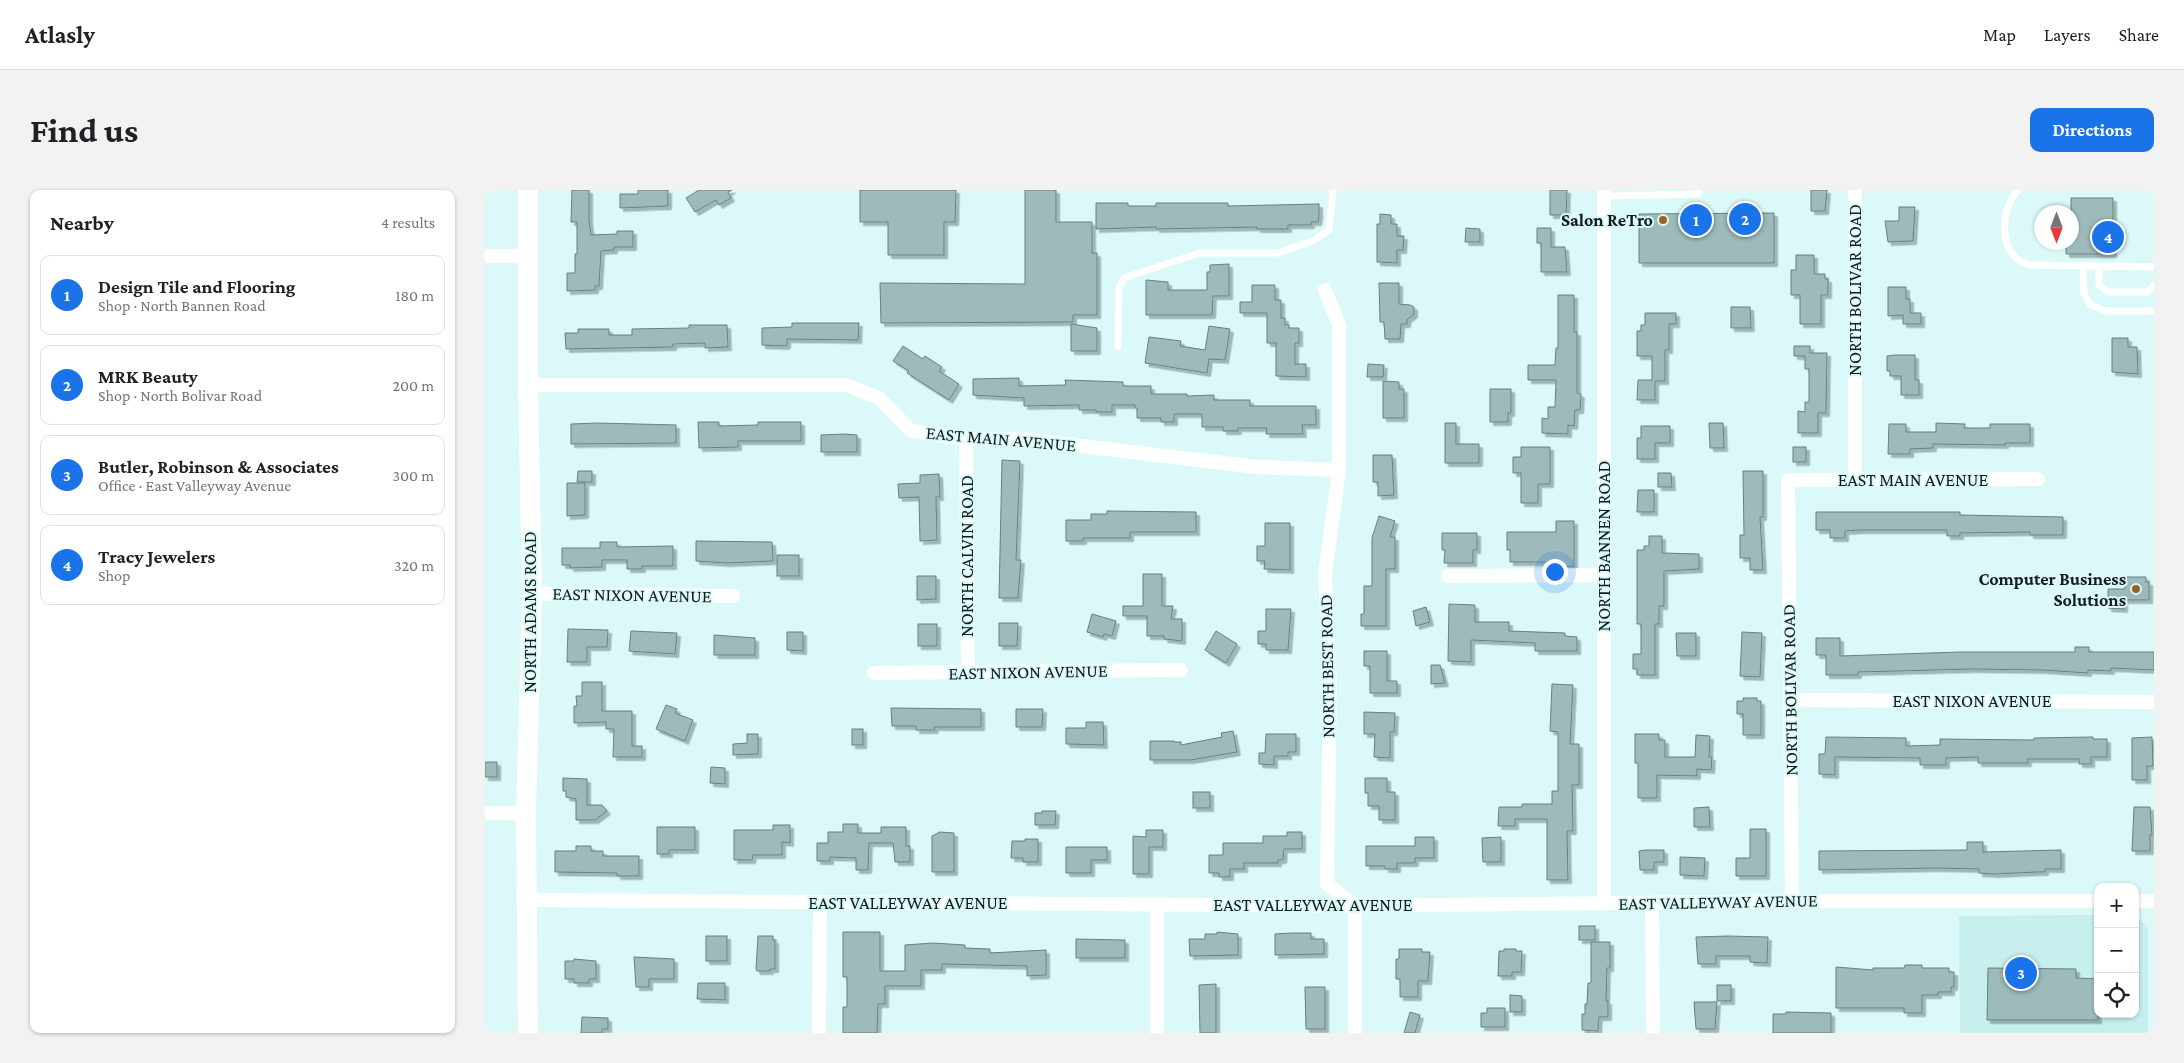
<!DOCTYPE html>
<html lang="en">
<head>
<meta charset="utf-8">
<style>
  :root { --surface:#fff; --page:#f2f2f2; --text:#202124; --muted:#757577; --line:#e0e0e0; --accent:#1a73e8 }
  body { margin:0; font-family:"Crimson Pro",serif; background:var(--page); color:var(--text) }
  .controls { position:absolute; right:15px; bottom:15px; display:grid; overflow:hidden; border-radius:10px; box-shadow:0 1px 4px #0004 }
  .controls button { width:45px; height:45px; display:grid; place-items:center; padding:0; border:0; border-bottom:1px solid var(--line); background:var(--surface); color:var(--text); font:25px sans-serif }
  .compass { position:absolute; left:1549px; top:15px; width:45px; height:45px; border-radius:50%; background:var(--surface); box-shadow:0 1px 4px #0004; rotate:180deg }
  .you { position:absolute; left:1069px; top:381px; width:18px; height:18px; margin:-12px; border:4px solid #fff; border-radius:50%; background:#1a73e8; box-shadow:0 0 0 8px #1a73e833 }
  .badge { display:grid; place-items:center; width:32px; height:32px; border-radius:50%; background:var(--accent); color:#fff; font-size:16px; font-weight:700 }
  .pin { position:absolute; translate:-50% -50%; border:2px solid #fff; box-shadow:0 1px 5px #0006 }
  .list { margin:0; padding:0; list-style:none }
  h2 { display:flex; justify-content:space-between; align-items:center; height:65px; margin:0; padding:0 20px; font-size:21px }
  h2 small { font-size:16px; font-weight:400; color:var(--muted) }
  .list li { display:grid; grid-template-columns:32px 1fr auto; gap:15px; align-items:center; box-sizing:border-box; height:80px; margin:0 10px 10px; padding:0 10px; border:1px solid var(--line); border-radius:10px }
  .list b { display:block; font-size:19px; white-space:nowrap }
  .list p { margin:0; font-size:16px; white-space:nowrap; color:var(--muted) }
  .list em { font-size:16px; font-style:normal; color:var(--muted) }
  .icon { flex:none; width:28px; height:28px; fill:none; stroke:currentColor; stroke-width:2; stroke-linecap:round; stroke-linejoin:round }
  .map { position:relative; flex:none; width:1669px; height:843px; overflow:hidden; border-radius:10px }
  header { display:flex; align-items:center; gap:30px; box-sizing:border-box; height:70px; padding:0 25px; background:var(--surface); border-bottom:1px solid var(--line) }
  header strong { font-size:24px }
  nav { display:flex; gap:28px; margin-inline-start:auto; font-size:18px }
  .intro { display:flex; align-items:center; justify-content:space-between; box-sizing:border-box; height:120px; padding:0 30px }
  h1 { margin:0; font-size:35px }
  .button { padding:12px 22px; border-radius:10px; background:var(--accent); color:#fff; font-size:18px; font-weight:700 }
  main { display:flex; gap:30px; padding:0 30px }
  aside { flex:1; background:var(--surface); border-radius:10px; box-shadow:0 1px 4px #0004 }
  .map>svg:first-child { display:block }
</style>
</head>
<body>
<header>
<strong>Atlasly</strong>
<nav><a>Map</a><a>Layers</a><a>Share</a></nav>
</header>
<div class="intro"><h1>Find us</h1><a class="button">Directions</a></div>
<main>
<aside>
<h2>Nearby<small>4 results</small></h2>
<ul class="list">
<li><span class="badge">1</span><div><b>Design Tile and Flooring</b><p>Shop · North Bannen Road</p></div><em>180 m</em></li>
<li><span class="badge">2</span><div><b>MRK Beauty</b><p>Shop · North Bolivar Road</p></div><em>200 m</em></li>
<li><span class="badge">3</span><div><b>Butler, Robinson &amp; Associates</b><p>Office · East Valleyway Avenue</p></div><em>300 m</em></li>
<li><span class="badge">4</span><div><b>Tracy Jewelers</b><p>Shop</p></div><em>320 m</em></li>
</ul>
</aside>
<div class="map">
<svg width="1669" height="843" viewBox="0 0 1669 843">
  <defs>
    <filter id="shadow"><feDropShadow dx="3.5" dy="3.5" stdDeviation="0" flood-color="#0004"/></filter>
  </defs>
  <rect width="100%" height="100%" fill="#daf9f8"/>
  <path fill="#c6efee" d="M1613 725V824H1650V725L1663 738V843H1475L1474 726Z"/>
  <g fill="#9ebbbb" stroke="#658181" filter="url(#shadow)">
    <path d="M87 0H104V30L106 45 132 44V41H148V57H129V60L116 61 114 96H110V100L82 101V83H90V64H92V32H86Z"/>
    <path d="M153 0H183V16L135 18V4H153Z"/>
    <path d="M214 0H247L243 2 246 8 234 15 231 10 210 22 201 8Z"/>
    <path d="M375 0H471L470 32H459V65H403V32H375Z"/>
    <path d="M540 0H571V32H607V63H612V125H588V132L396 133 395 93 540 94Z"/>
    <path d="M1065 0H1082L1081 25H1065Z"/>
    <path d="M1326 0H1342L1340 21H1326Z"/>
    <path d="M1586 8H1628V42H1630L1628 64H1581V52H1586Z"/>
    <path d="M611 13H643V16H671V13H743V16L834 14V26L833 32H826V35H803V39H772V37L671 39V37L611 39Z"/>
    <path d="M1414 17H1430L1428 51 1403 52 1400 31H1414Z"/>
    <path d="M1289 23V73H1154V24Z"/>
    <path d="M895 24 906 25V34H912V46H919L918 60H912V73L892 72V34H895Z"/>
    <path d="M981 38 995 39V52H980Z"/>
    <path d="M1052 38H1066V57H1080L1082 82H1056V53H1052Z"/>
    <path d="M1311 65H1329V84H1340V89H1343V105H1336V134H1315V105H1306V80H1311Z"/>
    <path d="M744 74V106H728L727 125H661V90L683 92V100H722V82H725V75Z"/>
    <path d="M894 93H914V114L925 115 929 117V124L922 130V134H916L915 149H900L899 132H895Z"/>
    <path d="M767 95H790V110H796V128H800V135H804V138H814V153H810V174H821V187L791 186V153H782V123H755V112H767Z"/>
    <path d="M1403 97H1421V109H1425V123H1436V134H1418V125L1403 126Z"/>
    <path d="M1073 105H1089V142H1092V203L1096 204 1095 220H1090L1089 236 1083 235V244L1057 243V228L1063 229V217H1070L1071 190H1043V175H1070L1071 158H1073Z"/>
    <path d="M1246 117H1265L1266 138H1246Z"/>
    <path d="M1160 123H1191V134H1184V160H1180V191H1170V210H1152L1153 190H1167V166H1152V141H1156V135H1160Z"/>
    <path d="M307 133H374L373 150 302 149V155L299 156 277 155V138L307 137Z"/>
    <path d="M586 134 612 138V161H586Z"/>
    <path d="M204 135H242L243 157 220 158V153L188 154V157L81 159 80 143H93V139H124V145H147V139L204 138Z"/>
    <path d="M724 136 745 139 740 170 724 169 722 183 660 173 664 147 696 151 695 156 720 160Z"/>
    <path d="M1627 148H1643V157H1652L1653 184 1627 182Z"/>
    <path d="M418 156 438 169 440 166 457 177 454 181 474 194 464 210 422 183 424 181 408 171Z"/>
    <path d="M1309 156H1325V163H1342L1341 223H1333V243H1313V221L1320 222V212H1324V179H1320V166H1309Z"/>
    <path d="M1410 165H1430V190H1434V205H1416V186H1405V181H1402V166Z"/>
    <path d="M883 174 899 175 898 187H882Z"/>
    <path d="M534 188V196L581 195 580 190 638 192V196H666V204H702V206L729 205V210H765V216H831V235H817L818 244H781L782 238H753V241H738V237H717V224H689V232H676V228H652V218H650V215H627V222H611V220H594V215L539 216V208L488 205V189Z"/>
    <path d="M898 191 914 192V199H919V228H898Z"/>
    <path d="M1005 199H1026V223H1023V232H1005Z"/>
    <path d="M213 232H234V236L273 235V232H316V251H253V257L214 258Z"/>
    <path d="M113 233 191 235V253L86 254V234Z"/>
    <path d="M960 233H971V254H994V273H960Z"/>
    <path d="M1224 233H1238L1239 258H1225Z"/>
    <path d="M1451 233 1480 234 1479 238H1505V234H1545V253H1520V255L1448 254V258L1425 259V264H1403L1404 234H1421V242H1451Z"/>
    <path d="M1156 236H1185V253H1170V269H1152V248H1156Z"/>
    <path d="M359 244 372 245V262H336V245Z"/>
    <path d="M1036 257H1065V294H1053V313H1036V283H1028V267H1036Z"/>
    <rect x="1308" y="257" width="13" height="15"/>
    <path d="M888 265H907L909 305 893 306V292H888Z"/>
    <path d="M517 270 535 271 531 370H536L533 408H514Z"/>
    <path d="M93 281H107V292H92Z"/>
    <path d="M1258 281H1278V327H1275L1278 380H1265V368H1255V345H1259Z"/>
    <path d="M1173 283H1186L1187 297H1173Z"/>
    <path d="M454 284 455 307H451L452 350 435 351 434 307 414 308 413 294 435 293V285Z"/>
    <path d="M82 293H100V325L82 326Z"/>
    <path d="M1153 300H1169V322H1152Z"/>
    <path d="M622 321 711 322V342H645V348H598V351H581V330H606V324H622Z"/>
    <path d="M1331 322H1475V325L1578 327V345H1545V342L1475 343V346H1462V340H1374L1360 341V348H1345V340H1331Z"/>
    <path d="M894 326 910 331 905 347H910V379H901V436H876V424H879V396H887V348Z"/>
    <path d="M1071 331H1089V376L1071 377V372H1025V360H1022V342H1071Z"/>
    <path d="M780 333H805V380L779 379 780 371H772V356H780Z"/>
    <path d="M957 343H992V360H988V373H959L960 360H957Z"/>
    <path d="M1164 346H1177V363L1214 364V379L1179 381V416H1174V434H1170V485H1152V479H1148V464H1156V434H1152V360H1159V356H1164Z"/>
    <path d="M211 351 287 352 288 371 242 373 211 371Z"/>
    <path d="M115 352H132V357L188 356V376H157V379H142V370H117V377L85 378V375H77V358H115Z"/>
    <rect x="292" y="365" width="22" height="21"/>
    <path d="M658 384H677V416H688L686 429H697V451L679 449V446H662V426H638V416H658Z"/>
    <path d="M432 386H451V409L432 410Z"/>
    <path d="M1640 387H1661V392H1664V410H1639V419L1623 418V399H1640Z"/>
    <path d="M964 414 990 415V432H1024V441L1080 443V446L1092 447V461H1050V453L986 450V472L963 471Z"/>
    <path d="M941 417 945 432 931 436 928 421Z"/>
    <path d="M781 419H806L803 460H781V454H773V441H781Z"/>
    <path d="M607 424 631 431 627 446 619 444 618 447 602 442Z"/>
    <path d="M514 433H533L532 456H514Z"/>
    <rect x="433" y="434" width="19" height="22"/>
    <path d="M83 439 123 440 122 457H102V472H82Z"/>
    <path d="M146 441 192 443 190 464 144 461Z"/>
    <path d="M731 441 752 454 741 473 720 460Z"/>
    <path d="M302 442H318V461L302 460Z"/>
    <path d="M1257 442 1277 443 1275 487 1255 486Z"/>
    <path d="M1191 443H1211V466H1192Z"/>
    <path d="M229 445 270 448V465H229Z"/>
    <path d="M1331 448H1355V466L1475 462H1590V457H1604V462H1669V480L1626 478V481L1603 480V483L1557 480 1487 479 1373 482V485H1341V465H1331Z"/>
    <path d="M879 461H902V491H912V503H885V476H879Z"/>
    <path d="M946 475H955L960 493 946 494Z"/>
    <path d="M97 492H117V521H147V556H157V567H128L129 539H121V532L89 533V516H92L91 506H97Z"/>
    <path d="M1067 494 1088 495 1085 554H1094V595H1087L1088 641H1082L1083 690H1062V629H1030V636H1013L1014 617H1037V614H1067V601H1073V542L1065 541Z"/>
    <path d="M1258 508H1272V511H1276V545H1258V524H1252V511H1258Z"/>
    <path d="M181 515 192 519 190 523 208 530 200 551 171 539Z"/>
    <path d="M406 518 496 519V537H449L450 540H431V536H407Z"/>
    <path d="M531 519H558L557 537H531Z"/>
    <path d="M879 522 910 523 909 542H905V568L889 567 890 544H879Z"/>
    <path d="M601 532H618L619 555 581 554V538H601Z"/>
    <rect x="367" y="539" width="11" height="16"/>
    <path d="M748 541 752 562 706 570H665V551H689V552H696V555L737 547 736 543Z"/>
    <path d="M262 544H273V564L248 565V554L262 553Z"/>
    <path d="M781 544H811V562H803V566H789V575L774 574V563H780Z"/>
    <path d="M1150 544H1174V550H1180V567H1210L1211 545 1225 546 1224 567H1227L1226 580 1212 579V586L1172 585V608H1153V573H1150Z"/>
    <path d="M1341 547 1421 548V556L1455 555V549L1549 550V548L1608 547V549H1622V567H1606V574H1594V569H1543V573H1493V567L1461 568V575H1435V568L1350 567V585L1334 584V564H1340Z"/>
    <path d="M1667 547 1668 576H1662V590H1647V548Z"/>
    <rect x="0" y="572" width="12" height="15"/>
    <path d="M226 577 240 578V594L225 593Z"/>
    <path d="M78 588 102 589V615H117L122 621 110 630H91V609L81 607V601H78Z"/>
    <path d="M880 588H902V602H910V630H894V616H883V603H880Z"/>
    <rect x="708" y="602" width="17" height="16"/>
    <path d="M1224 617 1225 637H1209V618Z"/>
    <path d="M1649 617H1665L1667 645H1665V661H1647Z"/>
    <path d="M557 621H571L570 635H550V623H557Z"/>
    <path d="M358 634H373V643H396V637H421V656H425V672H410L408 653H384L383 680H371V668L345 667V671H332V653H343V642H358Z"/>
    <path d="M288 635H305V653L297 652V665H268L267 670H249V640H288Z"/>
    <path d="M172 637H210V660H184V664H172Z"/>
    <path d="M1265 639H1281V686H1251V668H1265Z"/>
    <path d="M661 640H678V657H664V684H648V646L661 647Z"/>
    <path d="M455 642 469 643V682H447V646Z"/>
    <path d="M802 642H817V659H799L798 670H793V673H759V679H745V687H734V683H724V665H738V653H778V646H802Z"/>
    <path d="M930 647H949V668H930V673H912V679H900V676H881V656H930Z"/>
    <path d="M1016 647V672H998L997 648Z"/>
    <path d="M540 649H553V672H538V668H526L527 651H540Z"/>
    <path d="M1482 652H1498V662L1576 660V679H1560V682H1552L1509 684 1494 683V679L1451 678 1334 680V661L1482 660Z"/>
    <path d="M91 656H106V661H118V666H154V686H132V683L70 682V661H91Z"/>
    <path d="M581 657H622V670H606V683H581Z"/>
    <path d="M1161 660H1179V672H1169V680H1155L1154 661Z"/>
    <path d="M1195 667 1220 668 1219 686 1195 685Z"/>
    <rect x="1094" y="736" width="16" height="14"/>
    <path d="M358 742H395V781H420V755L448 753 480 755V758L505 759V763L561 760V785L542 786V776L457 774V780H436V796H400V814H393L392 843H358V817H362V787H358Z"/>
    <path d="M732 742 753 744V765L705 766 704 749H720V744H732Z"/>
    <path d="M807 743H826V749H839V764L790 765V744Z"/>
    <rect x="221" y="746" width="21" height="25"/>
    <path d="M273 746H288V750H290V779H285V781H272L271 779Z"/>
    <path d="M1243 746 1283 747 1282 773 1265 772V766H1231V774H1213L1211 747Z"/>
    <path d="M591 749 640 750V768H591Z"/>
    <path d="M1106 752H1125V778H1122L1121 811H1123V827H1114L1113 841 1097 840V824H1100V814H1102L1103 793H1106Z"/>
    <path d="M914 759H937V762H945L943 791H933V807H915V789H911V769H914Z"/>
    <path d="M1019 759H1031V761H1037L1036 782H1027V786H1013L1014 761H1019Z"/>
    <path d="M149 767 189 769V789H164V797H151Z"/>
    <path d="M89 769 111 771V789H104V793H89V789H80V771H89Z"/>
    <path d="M1420 775H1437V778H1464V782H1469V797H1466V802H1453V805H1437V823H1419V818H1351V777L1388 780V778H1419Z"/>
    <path d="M1503 778 1591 779V788L1613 789V830H1502Z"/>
    <path d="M213 793H240V810L212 809Z"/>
    <path d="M731 794V843H715L714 795Z"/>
    <rect x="1232" y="795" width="14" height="16"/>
    <path d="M820 797H840V839H821Z"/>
    <path d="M1025 805 1037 806V822H1025Z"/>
    <path d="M1209 812H1232L1230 839H1211Z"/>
    <path d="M1002 818H1020V837H996V823H1002Z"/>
    <path d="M925 822 935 825 930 843H919Z"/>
    <path d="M1301 822 1346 823V843H1288V824H1301Z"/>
    <path d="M97 827 123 828V839H117V843H96Z"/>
  </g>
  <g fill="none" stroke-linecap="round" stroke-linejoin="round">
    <g stroke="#fff" stroke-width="7">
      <path d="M1533 0C1518 15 1514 51 1530 67 1533 71 1540 73 1544 75L1669 77"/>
      <path d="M1119 6 1214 4V0"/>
      <path d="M1598 76 1599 103 1605 115 1622 121H1669"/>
      <path d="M1614 76V95L1623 102H1663L1669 95"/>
      <path d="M633 157 634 98 639 88 715 63H792L828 51 844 40 848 0"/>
    </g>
    <g stroke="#fff" stroke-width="14">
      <path d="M0 66H42"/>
      <path d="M840 100 854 135V280L840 384 845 494 842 694 870 716V843"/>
      <path d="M43 195H361L394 208 426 241 481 249H538L772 277 854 280"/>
      <path d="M481 249 483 483"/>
      <path d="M1370 290V0"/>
      <path d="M963 386 1119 385"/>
      <path d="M47 404 248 406"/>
      <path d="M389 483 696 480"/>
      <path d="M1306 510 1669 512"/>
      <path d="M0 623H41"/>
      <path d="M42 710 870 716 1307 711H1613"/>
      <path d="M1307 711 1303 290 1553 289"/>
      <path d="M1650 711H1669"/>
      <path d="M1119 713V0"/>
      <path d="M1167 713 1168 843"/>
      <path d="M672 714V843"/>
      <path d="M334 843 335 712"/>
    </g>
    <path stroke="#fff" stroke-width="20" d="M43 843 41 623 47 404 43 195V0"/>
  </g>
  <g fill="#9d6222" stroke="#daf9f8" stroke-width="2">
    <circle cx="1178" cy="30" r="5"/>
    <circle cx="1651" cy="399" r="5"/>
  </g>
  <g text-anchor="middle" stroke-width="4" stroke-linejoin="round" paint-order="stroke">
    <g font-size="18" font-weight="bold" fill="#111c1c" stroke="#daf9f8" text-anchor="end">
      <text x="1168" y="36">Salon ReTro</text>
      <text x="1641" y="395">Computer Business<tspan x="1641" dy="21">Solutions</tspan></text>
    </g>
    <g font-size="18" fill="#111c1c" stroke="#daf9f8">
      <text transform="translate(1370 100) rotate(-90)" y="6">NORTH BOLIVAR ROAD</text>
      <text transform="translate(516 249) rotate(5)" y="6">EAST MAIN AVENUE</text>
      <text x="1428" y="296">EAST MAIN AVENUE</text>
      <text transform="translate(1119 356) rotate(-90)" y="6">NORTH BANNEN ROAD</text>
      <text transform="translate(482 366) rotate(-90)" y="6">NORTH CALVIN ROAD</text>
      <text transform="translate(147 405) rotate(1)" y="6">EAST NIXON AVENUE</text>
      <text transform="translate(45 422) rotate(-90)" y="6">NORTH ADAMS ROAD</text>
      <text transform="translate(842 476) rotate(-91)" y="6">NORTH BEST ROAD</text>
      <text transform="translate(543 482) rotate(-1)" y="6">EAST NIXON AVENUE</text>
      <text transform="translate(1305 500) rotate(-91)" y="6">NORTH BOLIVAR ROAD</text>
      <text x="1487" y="517">EAST NIXON AVENUE</text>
      <text transform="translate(1233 712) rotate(-1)" y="6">EAST VALLEYWAY AVENUE</text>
      <text x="423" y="719">EAST VALLEYWAY AVENUE</text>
      <text x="828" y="721">EAST VALLEYWAY AVENUE</text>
    </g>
  </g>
</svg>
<div class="controls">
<button>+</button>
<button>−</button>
<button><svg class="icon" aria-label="locate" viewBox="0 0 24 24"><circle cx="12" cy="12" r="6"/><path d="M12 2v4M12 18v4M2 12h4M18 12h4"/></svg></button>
</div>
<svg class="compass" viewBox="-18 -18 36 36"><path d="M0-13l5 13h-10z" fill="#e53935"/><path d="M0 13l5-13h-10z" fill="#757577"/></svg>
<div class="you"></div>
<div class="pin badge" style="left:1211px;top:30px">1</div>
<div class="pin badge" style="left:1260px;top:29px">2</div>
<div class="pin badge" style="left:1536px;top:783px">3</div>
<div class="pin badge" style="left:1623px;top:47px">4</div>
</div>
</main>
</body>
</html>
